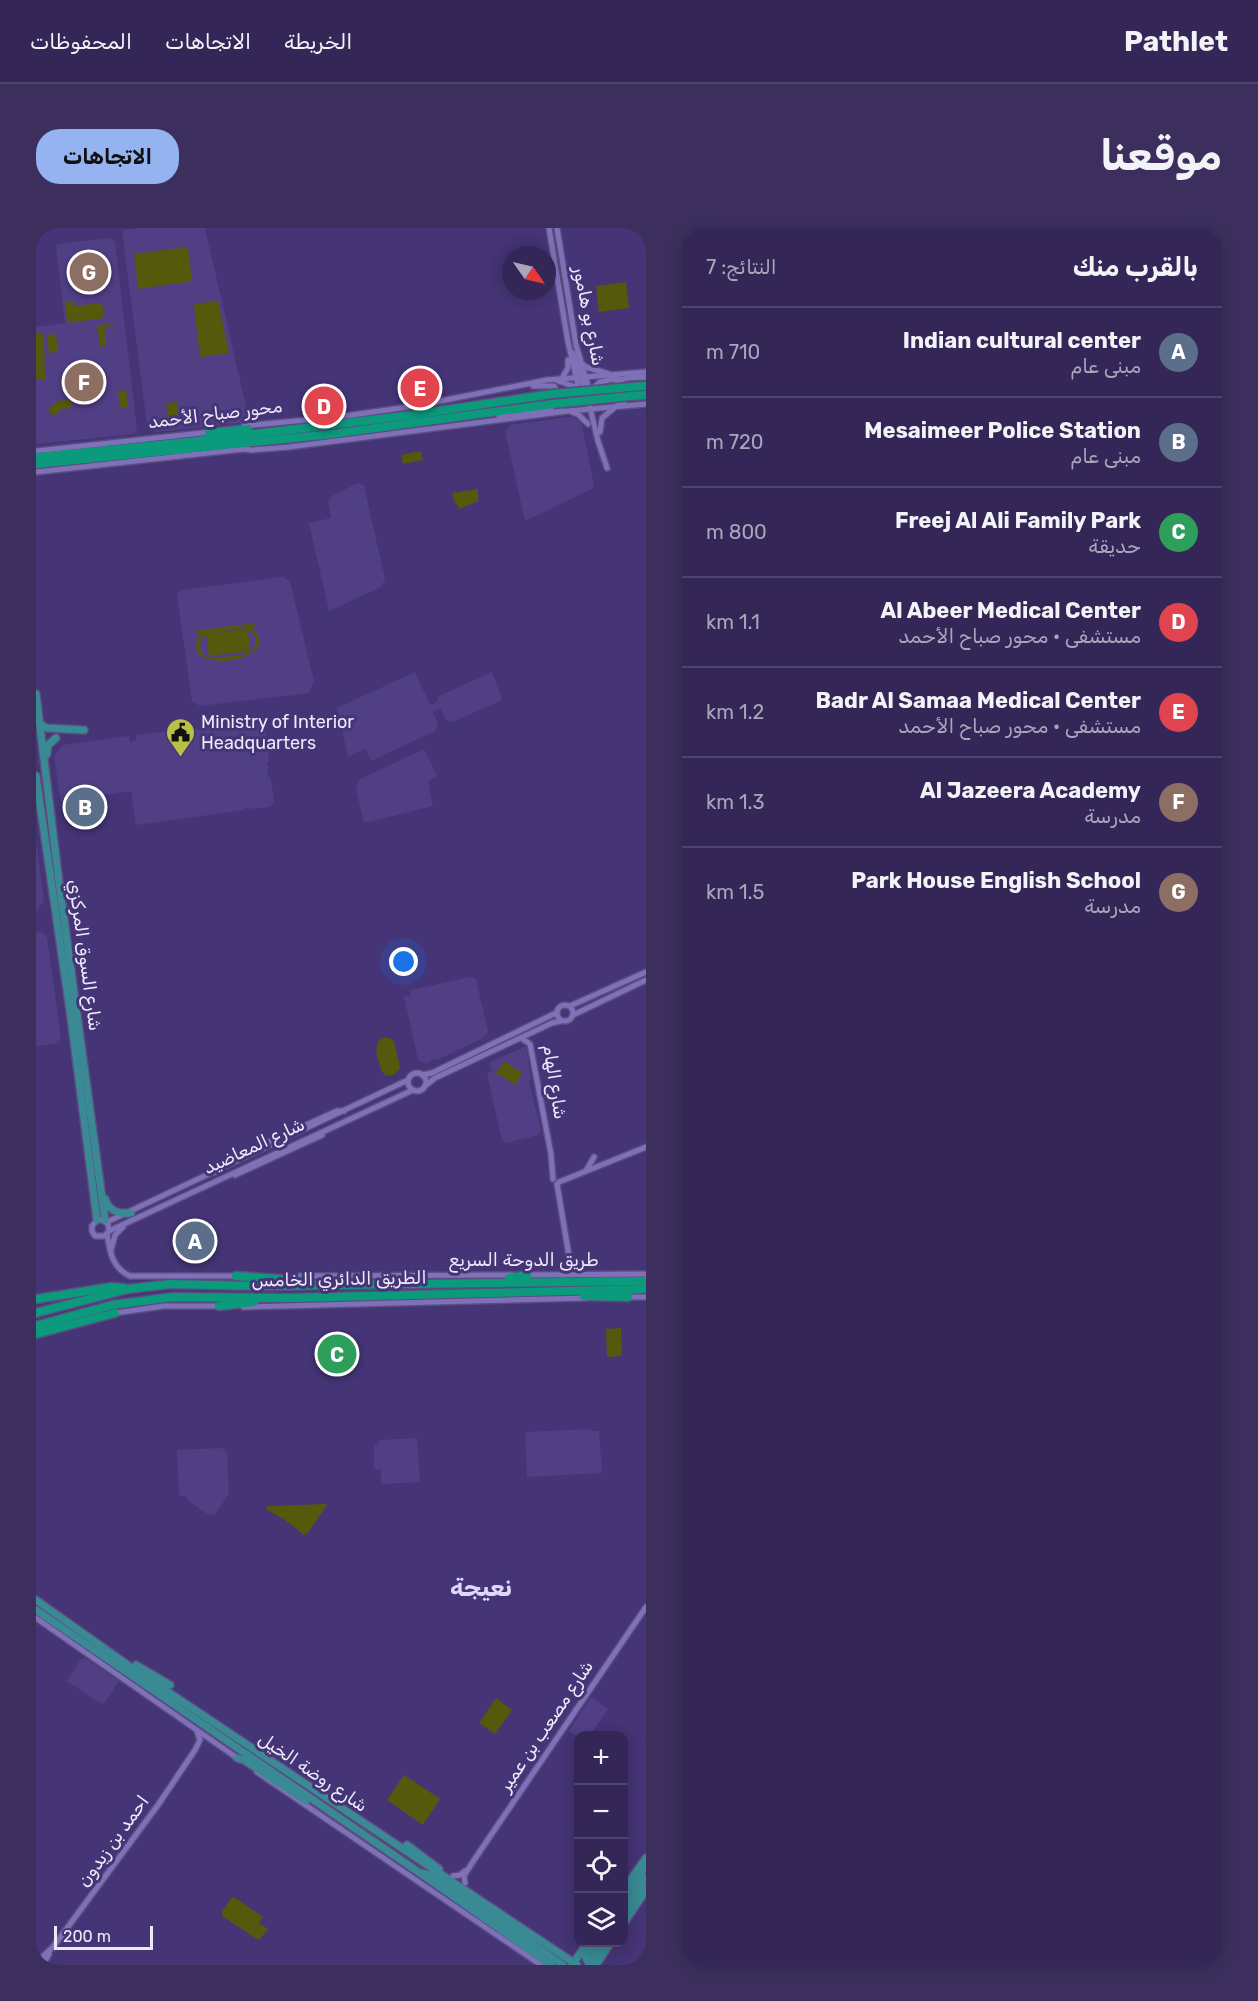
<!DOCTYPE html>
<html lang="ar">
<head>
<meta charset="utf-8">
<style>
  :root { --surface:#342758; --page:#3c2f5e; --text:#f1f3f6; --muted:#a9a5ba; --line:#4e446e; --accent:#95b2f1 }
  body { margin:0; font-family:Rubik,"Noto Sans Arabic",sans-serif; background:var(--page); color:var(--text); direction:rtl }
  .controls { position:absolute; right:18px; bottom:18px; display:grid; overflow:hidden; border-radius:12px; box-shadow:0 3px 15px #0003 }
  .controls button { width:54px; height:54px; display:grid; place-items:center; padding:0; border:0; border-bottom:2px solid var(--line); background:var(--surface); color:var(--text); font:30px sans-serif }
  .compass { position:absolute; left:466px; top:18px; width:54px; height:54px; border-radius:50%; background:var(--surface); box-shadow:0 3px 15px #0003; rotate:124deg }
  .scale { position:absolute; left:18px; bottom:15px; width:99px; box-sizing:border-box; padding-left:6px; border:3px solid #eceafa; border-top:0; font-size:16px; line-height:21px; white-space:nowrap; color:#eceafa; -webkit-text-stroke:4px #453476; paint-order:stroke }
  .you { position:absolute; left:368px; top:734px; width:21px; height:21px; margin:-15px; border:4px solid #fff; border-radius:50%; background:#1a73e8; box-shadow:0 0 0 9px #1a73e833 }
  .badge { display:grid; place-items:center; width:39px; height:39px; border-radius:50%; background:var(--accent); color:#fff; font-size:20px; font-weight:700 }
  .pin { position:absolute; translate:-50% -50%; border:3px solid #fff; box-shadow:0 2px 6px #0006 }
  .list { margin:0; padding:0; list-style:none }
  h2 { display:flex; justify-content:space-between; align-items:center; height:78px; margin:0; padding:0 24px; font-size:26px }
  h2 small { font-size:20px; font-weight:400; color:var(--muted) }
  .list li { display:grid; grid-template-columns:39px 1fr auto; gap:18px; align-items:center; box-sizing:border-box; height:90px; padding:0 24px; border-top:2px solid var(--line) }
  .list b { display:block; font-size:22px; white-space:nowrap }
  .list p { margin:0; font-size:20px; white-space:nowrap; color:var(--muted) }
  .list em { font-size:20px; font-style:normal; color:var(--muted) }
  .icon { flex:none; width:33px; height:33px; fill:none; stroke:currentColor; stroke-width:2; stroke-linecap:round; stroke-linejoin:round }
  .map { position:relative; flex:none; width:610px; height:1737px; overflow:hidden; direction:ltr; border-radius:24px }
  header { display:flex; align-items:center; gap:36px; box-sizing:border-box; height:84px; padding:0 30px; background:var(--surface); border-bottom:2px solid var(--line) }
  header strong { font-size:28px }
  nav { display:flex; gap:33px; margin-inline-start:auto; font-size:21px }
  .intro { display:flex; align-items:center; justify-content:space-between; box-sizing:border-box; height:144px; padding:0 36px }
  h1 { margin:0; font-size:42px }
  .button { padding:15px 27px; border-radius:24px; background:var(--accent); color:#111; font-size:21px; font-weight:700 }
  main { display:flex; gap:36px; padding:0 36px }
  aside { flex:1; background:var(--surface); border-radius:24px; box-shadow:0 3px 15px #0003 }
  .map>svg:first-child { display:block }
</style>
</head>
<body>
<header>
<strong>Pathlet</strong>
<nav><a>الخريطة</a><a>الاتجاهات</a><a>المحفوظات</a></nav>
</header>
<div class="intro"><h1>موقعنا</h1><a class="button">الاتجاهات</a></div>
<main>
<aside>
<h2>بالقرب منك<small>النتائج: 7</small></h2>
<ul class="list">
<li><span class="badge" style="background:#5c6f8a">A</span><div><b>Indian cultural center</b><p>مبنى عام</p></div><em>710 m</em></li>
<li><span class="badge" style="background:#5c6f8a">B</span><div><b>Mesaimeer Police Station</b><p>مبنى عام</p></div><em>720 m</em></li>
<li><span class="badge" style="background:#2e9e5b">C</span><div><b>Freej Al Ali Family Park</b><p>حديقة</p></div><em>800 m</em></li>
<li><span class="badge" style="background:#e0444e">D</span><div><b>Al Abeer Medical Center</b><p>مستشفى · محور صباح الأحمد</p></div><em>1.1 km</em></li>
<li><span class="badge" style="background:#e0444e">E</span><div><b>Badr Al Samaa Medical Center</b><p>مستشفى · محور صباح الأحمد</p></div><em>1.2 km</em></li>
<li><span class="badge" style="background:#8d6e63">F</span><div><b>Al Jazeera Academy</b><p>مدرسة</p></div><em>1.3 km</em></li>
<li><span class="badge" style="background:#8d6e63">G</span><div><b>Park House English School</b><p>مدرسة</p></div><em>1.5 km</em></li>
</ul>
</aside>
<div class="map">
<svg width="610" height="1737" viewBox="0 0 610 1737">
  <rect width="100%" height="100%" fill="#453476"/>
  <g fill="#513f86">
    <path d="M106 0H169L212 187 205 195 120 204 111 197 86 2Z"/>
    <path d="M74 10 79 14 101 201 97 206 0 216V99L29 95 20 16Z"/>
    <path d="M534 189 543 192 546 197 558 257 556 261 489 293 469 203 474 197Z"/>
    <path d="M322 255 328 258 349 351 345 359 293 383 273 295 295 290 292 274 294 269Z"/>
    <path d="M247 349 254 354 278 453 273 465 164 478 156 473 141 367 145 362Z"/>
    <path d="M379 444 394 477 401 474 403 468 456 444 466 472 417 494 410 492 404 480 397 484 402 496 399 503 335 533 329 521 312 529 301 480Z"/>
    <path d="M223 490 229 495 233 531 231 536 234 540 231 541V544L235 551 238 573 234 579 215 581V579L209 580V582L100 597 95 563 25 574 18 528 27 517 93 508 94 514 100 513V507L151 501 155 504 159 503V501L166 503 169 499Z"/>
    <path d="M388 521 401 548 392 553 397 578 328 595 320 561 324 551Z"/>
    <path d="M0 613 8 673 0 684Z"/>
    <path d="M5 704 11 709 25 809 19 816 0 818V705Z"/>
    <path d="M435 749 440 751 452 804 447 810 403 831 395 832 391 836 382 832 368 769 375 767 374 762Z"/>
    <path d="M490 818 495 851 493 854 505 903 502 907 470 915 466 912 451 846 456 843 453 835Z"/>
    <path d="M554 1201 555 1203H563L566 1245 491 1249 489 1204Z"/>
    <path d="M381 1210 384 1254 345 1256V1241H338V1219L344 1212Z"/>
    <path d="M186 1220 191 1225 193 1266 179 1286 173 1287 151 1272V1269L143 1267 141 1222Z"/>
    <path d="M49 1430 83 1453 67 1477 31 1453 45 1431Z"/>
    <path d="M555 1469 572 1481 554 1507 542 1508V1509L533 1503Z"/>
  </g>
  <g fill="#55590b" fill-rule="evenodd">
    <path d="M152 19 156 53 102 61 98 26Z"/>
    <path d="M590 54 593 80 563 84 560 58Z"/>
    <path d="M29 73H37L38 78 66 75 68 90 31 95Z"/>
    <path d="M182 73 193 125 164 129 158 76Z"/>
    <path d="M78 96V98L69 99 70 113 69 118 64 119 61 97Z"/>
    <path d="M0 106H8L9 151H0Z"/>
    <path d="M20 106 22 124 13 125 11 107Z"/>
    <path d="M90 162 92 179 84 180 82 163Z"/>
    <path d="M36 172V180L25 181 19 188 12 183 20 173Z"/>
    <path d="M141 174 142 188 132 189 130 175Z"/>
    <path d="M385 223 387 232 367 236 365 227Z"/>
    <path d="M442 261V273L424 281 418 273 416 265Z"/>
    <path d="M220 395V398L215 399C255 435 135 450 165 405H159V403ZM206 400 211 401 170 406 173 428 214 423 212 401C216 404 219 406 220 412 220 417 218 421 214 424 209 427 178 431 172 429 161 424 163 412 170 406Z"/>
    <path d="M346 810H353L358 813 364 839C361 847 352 851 346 844 343 833 335 817 346 810Z"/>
    <path d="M468 833 486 845 479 857 460 845Z"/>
    <path d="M585 1100 586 1128 571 1129 570 1101Z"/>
    <path d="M285 1109H315L317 1143 287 1144Z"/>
    <path d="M289 1276 291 1277 271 1306 268 1307 249 1292 230 1281 231 1278Z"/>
    <path d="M460 1470 476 1482 459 1506 443 1495Z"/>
    <path d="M368 1547 404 1571 387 1597 351 1572Z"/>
    <path d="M198 1669 227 1689 223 1695 232 1701 224 1711H221L186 1688V1684L195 1670Z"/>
  </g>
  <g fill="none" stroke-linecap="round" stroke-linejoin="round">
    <defs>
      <g id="minor">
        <path d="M513 0 532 114 546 175"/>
        <path d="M521 0 540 117 557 174"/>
        <path d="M537 125 549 162"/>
        <path d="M545 135 550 139 573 146"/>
        <path d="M526 150 532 140V132"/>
        <path d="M522 153 546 161 551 167 562 213 571 240"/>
        <path d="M497 158H518L523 167"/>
        <path d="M556 161 564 154 582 150"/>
        <path d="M588 175 581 174 577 169C576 147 593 150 610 149"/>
        <path d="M536 184 543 187 552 196"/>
        <path d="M463 189 527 179"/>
        <path d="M208 198 302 189 379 178 511 152 610 144"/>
        <path d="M564 204 566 190 578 180"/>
        <path d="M0 223 175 204"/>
        <path d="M0 244 208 221 216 222 253 219 532 183 610 176"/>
        <circle cx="529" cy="785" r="8"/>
        <path d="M534 778 610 744"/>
        <path d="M537 787 610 752"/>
        <path d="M485 810 494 816 515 926 517 951"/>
        <circle cx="381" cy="854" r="9"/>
        <path d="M386 847 396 845 520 785"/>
        <path d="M389 858 399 850 516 795 525 793"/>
        <path d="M551 941 558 929"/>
        <path d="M179 944 182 939 189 934 301 883H308"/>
        <path d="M199 947 286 907"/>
        <path d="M523 954 610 919"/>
        <path d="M521 956 533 1028V1038L527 1047"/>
        <path d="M71 994 372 852"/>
        <path d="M73 1003 72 996 67 992H61L56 998V1003L59 1008H68L73 1003 377 862"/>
        <path d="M71 1006C74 1024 76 1040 94 1048H200"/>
        <path d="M75 1022 79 1007 87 999"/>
        <path d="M489 1047 610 1046"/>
        <path d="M264 1048 476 1047"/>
        <path d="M591 1069H610"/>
        <path d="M207 1079 551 1070"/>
        <path d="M79 1085 128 1078H186"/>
        <path d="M0 1390 204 1532"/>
        <path d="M221 1544 505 1737"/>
        <path d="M417 1648 424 1647 429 1643"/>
        <path d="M429 1655 428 1648 436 1635 610 1379"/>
        <path d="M1 1734 17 1719 122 1577 159 1522 164 1512 161 1503"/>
        <path d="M7 1737 13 1726"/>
      </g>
      <g id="major">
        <path d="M0 466 23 654 69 992"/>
        <path d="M4 496 11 500 48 502"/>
        <path d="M11 526 12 517 20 510"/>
        <path d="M0 548 35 790 61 992"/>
        <path d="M69 971C73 984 83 986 95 985"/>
        <path d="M0 1372 96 1440 541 1737"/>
        <path d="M0 1382 384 1645 515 1737"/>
        <path d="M100 1437 134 1457"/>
        <path d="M201 1530 208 1532 270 1573"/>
        <path d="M371 1617 403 1641"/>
        <path d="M386 1645 399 1648 527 1737"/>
        <path d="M588 1661 610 1630"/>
        <path d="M588 1671 610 1638"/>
        <path d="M588 1684 610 1650"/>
        <path d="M588 1695 610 1662"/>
        <path d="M551 1725 558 1714"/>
        <path d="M548 1726 552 1734 561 1735"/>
        <path d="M556 1730 567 1714"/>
        <path d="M536 1737 552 1714"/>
        <path d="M560 1737 575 1714"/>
      </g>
      <g id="highway">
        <path d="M594 159 610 158"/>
        <path d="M595 168 610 167"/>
        <path d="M173 205 212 201"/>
        <path d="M0 229 153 214 376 187 516 166"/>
        <path d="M0 236 296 206 517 176"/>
        <path d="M200 1048 273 1053"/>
        <path d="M473 1050 491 1047"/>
        <path d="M548 1068 592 1069"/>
        <path d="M0 1071 76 1059 88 1060"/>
        <path d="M183 1078 218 1074"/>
        <path d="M0 1085 92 1061 134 1056 221 1058 610 1053"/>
        <path d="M0 1098 76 1077 137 1069 256 1070 610 1061"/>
        <path d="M0 1106 79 1085"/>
      </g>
    </defs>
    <use href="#minor" stroke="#5b4b80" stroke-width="8"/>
    <use href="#major" stroke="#5b4b80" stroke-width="10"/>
    <use href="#highway" stroke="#5b4b80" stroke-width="11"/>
    <use href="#minor" stroke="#7f71b8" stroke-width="5"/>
    <use href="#major" stroke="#398a94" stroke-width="7"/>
    <use href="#highway" stroke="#0b9a7c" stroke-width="8"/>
    <defs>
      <g id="highway-bridge">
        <path d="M516 166 594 159"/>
        <path d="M517 176 595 168"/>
      </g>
    </defs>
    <use href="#highway-bridge" stroke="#5b4b80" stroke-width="11" stroke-linecap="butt"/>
    <use href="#highway-bridge" stroke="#0b9a7c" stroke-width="8"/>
  </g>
  <defs>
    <symbol id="civic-pin" viewBox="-11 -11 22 30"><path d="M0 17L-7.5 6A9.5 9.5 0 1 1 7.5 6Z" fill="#b9c046" stroke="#453476"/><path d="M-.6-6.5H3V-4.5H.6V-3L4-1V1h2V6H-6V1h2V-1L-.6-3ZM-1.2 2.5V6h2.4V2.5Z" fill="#111"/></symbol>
  </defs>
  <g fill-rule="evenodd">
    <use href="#civic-pin" x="128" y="488" width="33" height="45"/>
  </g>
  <g text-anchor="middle" stroke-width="6" stroke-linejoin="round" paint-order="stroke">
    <g font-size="18" fill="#eceafa" stroke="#453476">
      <text transform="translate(553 88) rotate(79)" y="6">شارع بو هامور</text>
      <text transform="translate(179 186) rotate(-7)" y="6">محور صباح الأحمد</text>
      <text transform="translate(49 727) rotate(82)" y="6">شارع السوق المركزي</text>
      <text transform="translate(519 854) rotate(81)" y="6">شارع الهام</text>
      <text transform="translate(218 918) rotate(-25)" y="6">شارع المعاضيد</text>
      <text x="488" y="1038">طريق الدوحة السريع</text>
      <text transform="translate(303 1051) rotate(-1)" y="6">الطريق الدائري الخامس</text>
      <text transform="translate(510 1498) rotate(-56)" y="6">شارع مصعب بن عمير</text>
      <text transform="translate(277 1544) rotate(34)" y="6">شارع روضة الخيل</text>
      <text transform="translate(77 1613) rotate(-54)" y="6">احمد بن زيدون</text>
    </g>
    <g font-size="18" fill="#eceafa" stroke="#453476" text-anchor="start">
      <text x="165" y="500">Ministry of Interior<tspan x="165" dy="21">Headquarters</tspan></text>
    </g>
    <g font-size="24" font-weight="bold" fill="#ddd8f8" stroke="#453476">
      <text x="445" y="1368">نعيجة</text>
    </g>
  </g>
</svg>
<div class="controls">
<button>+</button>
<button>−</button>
<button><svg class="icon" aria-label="locate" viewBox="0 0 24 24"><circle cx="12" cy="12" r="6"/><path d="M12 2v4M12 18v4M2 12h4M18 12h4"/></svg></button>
<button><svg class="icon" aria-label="layers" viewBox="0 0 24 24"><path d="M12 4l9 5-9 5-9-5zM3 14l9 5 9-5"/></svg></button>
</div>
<svg class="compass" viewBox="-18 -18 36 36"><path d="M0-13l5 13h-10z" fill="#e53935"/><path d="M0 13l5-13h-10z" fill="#a9a5ba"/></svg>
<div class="scale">200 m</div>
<div class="you"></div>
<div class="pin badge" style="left:159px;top:1013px;background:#5c6f8a">A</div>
<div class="pin badge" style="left:49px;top:579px;background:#5c6f8a">B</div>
<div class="pin badge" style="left:301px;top:1126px;background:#2e9e5b">C</div>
<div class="pin badge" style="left:288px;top:178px;background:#e0444e">D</div>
<div class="pin badge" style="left:384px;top:160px;background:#e0444e">E</div>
<div class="pin badge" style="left:48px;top:154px;background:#8d6e63">F</div>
<div class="pin badge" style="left:53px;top:44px;background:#8d6e63">G</div>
</div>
</main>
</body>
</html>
